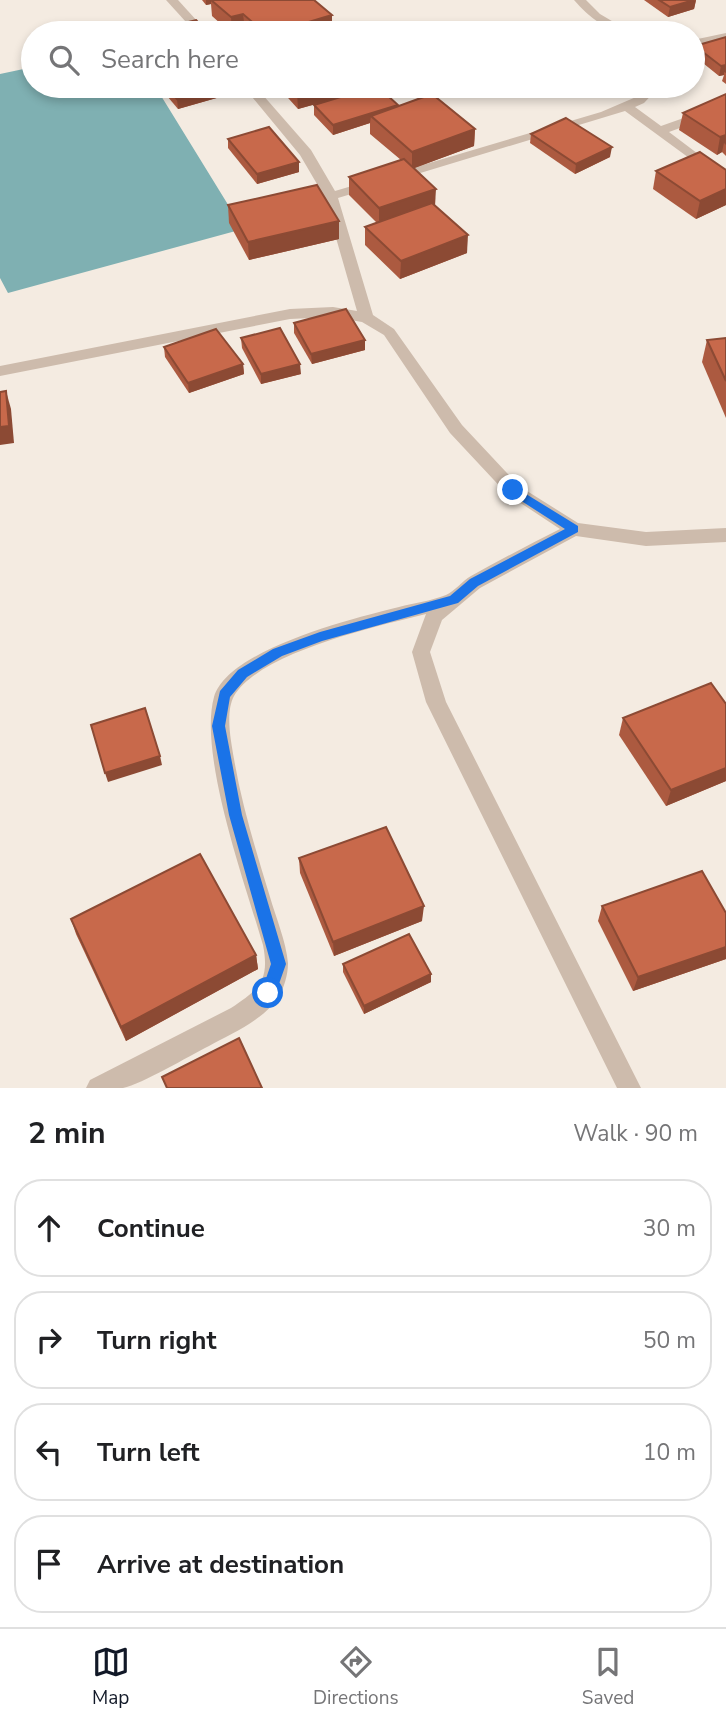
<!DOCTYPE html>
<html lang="en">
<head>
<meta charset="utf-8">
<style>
  :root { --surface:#fff; --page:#f6f6f6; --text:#202124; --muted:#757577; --line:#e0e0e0; --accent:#111827 }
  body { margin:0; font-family:"Nunito Sans",sans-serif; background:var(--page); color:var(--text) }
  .stop { position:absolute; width:21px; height:21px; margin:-16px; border:5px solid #1a73e8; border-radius:50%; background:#fff }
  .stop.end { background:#1a73e8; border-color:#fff; box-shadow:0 2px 7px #0008 }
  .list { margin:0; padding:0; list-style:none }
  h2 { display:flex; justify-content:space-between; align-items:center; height:91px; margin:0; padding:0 28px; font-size:30px }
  h2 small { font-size:23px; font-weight:400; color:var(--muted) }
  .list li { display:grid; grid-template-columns:46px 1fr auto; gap:21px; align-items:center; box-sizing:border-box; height:98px; margin:0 14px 14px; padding:0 14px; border:2px solid var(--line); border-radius:28px }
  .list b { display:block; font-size:26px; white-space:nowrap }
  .list em { font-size:23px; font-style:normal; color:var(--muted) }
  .icon { flex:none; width:38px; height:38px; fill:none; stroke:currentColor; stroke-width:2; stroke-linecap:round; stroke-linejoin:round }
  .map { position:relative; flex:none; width:726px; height:1088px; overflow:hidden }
  .search { position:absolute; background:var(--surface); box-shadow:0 4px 10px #0003; left:21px; right:21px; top:21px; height:77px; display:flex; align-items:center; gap:18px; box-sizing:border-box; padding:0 24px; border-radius:38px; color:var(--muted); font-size:26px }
  .sheet { height:539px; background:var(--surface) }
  nav { display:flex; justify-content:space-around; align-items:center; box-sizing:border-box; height:98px; border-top:2px solid var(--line); background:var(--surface); font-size:19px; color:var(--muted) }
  nav a { display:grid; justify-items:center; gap:4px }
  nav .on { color:var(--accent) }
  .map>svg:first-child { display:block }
</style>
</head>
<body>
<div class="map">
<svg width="726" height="1088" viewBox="0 0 726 1088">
  <rect width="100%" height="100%" fill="#f4ebe1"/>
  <path fill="#7fb0b2" d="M33 67V86H155L243 229 8 293 0 278V74Z"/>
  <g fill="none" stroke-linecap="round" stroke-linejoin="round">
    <g fill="#cdbbac" fill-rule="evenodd">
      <path d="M166 0H178L208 33H196Z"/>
      <path d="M574 0H586L600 14 632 33C609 34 589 17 574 0Z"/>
      <path d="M726 33V41L693 46V40Z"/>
      <path d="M243 86H255L311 150 335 191 601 112 636 97 647 86H660L644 103 635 107 661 126 726 103V111L669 132 726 175V185L625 111 338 198 373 315 394 329 462 425 519 486 578 523 646 532 726 528V542L646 546 576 536 480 588 442 620 430 652 446 702 641 1088H617L426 702 412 652 426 614C378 626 260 652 234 696 225 713 231 741 234 759 242 806 256 851 270 897 276 918 286 941 288 963 288 975 284 988 278 998 263 1020 231 1034 209 1046 189 1056 142 1084 123 1088 112 1088 98 1088 86 1088L90 1080 231 1008C259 989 270 981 263 945 246 886 198 755 214 697 228 649 355 618 399 607 414 603 431 601 446 595 455 591 462 581 471 576 500 560 530 544 560 529L507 494 450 433 384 335 362 322 333 317 290 319 0 376V366L290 309 333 307 357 311 324 196 300 155Z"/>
    </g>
  </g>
  <g fill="#ac5a40">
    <path d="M202 0H314L332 32 327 33H248L245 30 231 33 212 16 211 4 206 5Z"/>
    <path d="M644 0H696L694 9 668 17Z"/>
    <path d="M726 37V84L722 81 724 75 719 76 693 55 695 46Z"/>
    <path d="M161 86H248V89L178 109 162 90Z"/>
    <path d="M279 86H370V88L398 107 475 129 474 146 414 168 435 205 467 253 400 279 365 245V227L377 223 349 195V177L401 160 370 134V123L333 135 314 115V105L337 98 298 109 280 89Z"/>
    <path d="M726 94V156L722 152 717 155 679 130 683 113Z"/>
    <path d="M531 134 610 157 575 174 530 143Z"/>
    <path d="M228 139 299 162V172L257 184 228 148Z"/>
    <path d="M726 170V205L696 219 653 189 656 171Z"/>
    <path d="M228 205 339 221V239L249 260 229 223Z"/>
    <path d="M294 323 365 340V350L312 364 294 333Z"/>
    <path d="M241 338 301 374 261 384 242 348Z"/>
    <path d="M726 338V418L702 362 707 340Z"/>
    <path d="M164 347 243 364 244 374 189 393 165 357Z"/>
    <path d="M726 704V781L666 806 619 735 623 718Z"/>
    <path d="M299 858 422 921 334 956 300 873Z"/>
    <path d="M602 906 726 913V959L633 991 598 921Z"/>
    <path d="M71 919 256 955 258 969 126 1041 76 934Z"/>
    <path d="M343 964 431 974V982L364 1014 343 972Z"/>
  </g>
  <g fill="#8c4a34">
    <path d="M206 0H211V4L206 5Z"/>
    <path d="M696 0 694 9 668 17 670 7Z"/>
    <path d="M243 14 245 30 232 33 231 17Z"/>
    <path d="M332 15V32L327 33H272Z"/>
    <path d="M726 65V73L724 72V75L719 76 721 66Z"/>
    <path d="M225 86H248V89L178 109 177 99Z"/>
    <path d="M320 86H370V89L298 109 297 92Z"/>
    <path d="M398 105 397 115 371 116 370 123 333 135V125Z"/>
    <path d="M475 129 474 146 412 169V152Z"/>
    <path d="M726 135V145L724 143 722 152 717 155 720 137Z"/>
    <path d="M612 147 610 157 575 174 576 164Z"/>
    <path d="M299 162V172L257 184V174Z"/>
    <path d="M436 189 435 206 379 226V208Z"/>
    <path d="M726 189V205L696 219 700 201Z"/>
    <path d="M339 221V239L249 260 248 242Z"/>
    <path d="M468 235 467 253 400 279 401 261Z"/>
    <path d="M365 340V350L312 364 311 354Z"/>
    <path d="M243 364 244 374 189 393 188 383Z"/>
    <path d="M300 364 301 374 261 384V374Z"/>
    <path d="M6 391 11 409 14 443 0 445V427Z"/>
    <path d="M160 756 162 765 108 782 105 773Z"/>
    <path d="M726 768V781L666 806 671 790Z"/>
    <path d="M424 906 422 921 334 956 333 942Z"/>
    <path d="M726 947V959L633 991 638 977Z"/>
    <path d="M256 955 258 969 126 1041 121 1027Z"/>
    <path d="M431 974V982L364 1014V1006Z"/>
  </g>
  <g fill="#c8694b" stroke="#8c4a34" stroke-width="2">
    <path d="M211 0H314L332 15 272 33H265L243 14 231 17Z"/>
    <path d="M659 0H694L670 7Z"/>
    <path d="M196 20 207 33H148L147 32Z"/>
    <path d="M726 37V65L721 66 695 46Z"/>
    <path d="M166 86H225L177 99Z"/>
    <path d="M291 86H320L297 92Z"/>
    <path d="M377 86 398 105 333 125 314 105Z"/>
    <path d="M432 94 475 129 412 152 371 116Z"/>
    <path d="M726 94V135L720 137 683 113Z"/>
    <path d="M566 118 612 147 576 164 531 134Z"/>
    <path d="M269 127 299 162 257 174 228 139Z"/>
    <path d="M700 152 726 170V189L700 201 656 171Z"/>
    <path d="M404 159 436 189 379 208 349 177Z"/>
    <path d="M317 185 339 221 248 242 228 205Z"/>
    <path d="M432 203 468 235 401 261 365 227Z"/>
    <path d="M346 309 365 340 311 354 294 323Z"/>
    <path d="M280 328 300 364 261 374 241 338Z"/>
    <path d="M216 329 243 364 188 383 164 347Z"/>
    <path d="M726 338V381L707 340Z"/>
    <path d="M6 391 9 426 0 427V392Z"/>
    <path d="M711 683 726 704V768L671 790 623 718Z"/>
    <path d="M145 708 160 756 105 773 91 725Z"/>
    <path d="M386 827 424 906 333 942 299 858Z"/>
    <path d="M200 854 256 955 121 1027 71 919Z"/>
    <path d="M702 871 726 913V947L638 977 602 906Z"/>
    <path d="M409 934 431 974 364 1006 343 964Z"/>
    <path d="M239 1038 262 1088H167L162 1077Z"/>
  </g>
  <path fill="#1a73e8" d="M513 486 578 526V532L478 586 458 603 322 641 282 656 247 677 230 697 225 726 242 815 286 964 274 998H263L261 993 271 964 229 815 212 726 220 691 238 670 273 649 320 632 450 596 470 579 565 529 509 493V487Z"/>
</svg>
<div class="stop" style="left:268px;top:993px"></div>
<div class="stop end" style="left:513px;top:490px"></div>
<div class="search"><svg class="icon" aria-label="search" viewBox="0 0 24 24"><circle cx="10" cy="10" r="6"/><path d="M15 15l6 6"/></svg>Search here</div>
</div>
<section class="sheet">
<h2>2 min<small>Walk · 90 m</small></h2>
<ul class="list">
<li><svg class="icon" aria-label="ahead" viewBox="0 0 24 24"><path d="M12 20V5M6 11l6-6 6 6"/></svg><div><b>Continue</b></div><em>30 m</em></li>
<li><svg class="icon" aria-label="right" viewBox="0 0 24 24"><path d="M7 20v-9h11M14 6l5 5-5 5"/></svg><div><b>Turn right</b></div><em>50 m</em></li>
<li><svg class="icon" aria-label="left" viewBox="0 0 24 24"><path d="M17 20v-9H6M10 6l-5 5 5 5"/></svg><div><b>Turn left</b></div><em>10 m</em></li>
<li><svg class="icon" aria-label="arrive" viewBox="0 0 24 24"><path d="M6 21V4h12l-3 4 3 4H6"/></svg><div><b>Arrive at destination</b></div></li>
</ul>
</section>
<nav>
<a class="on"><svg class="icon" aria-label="map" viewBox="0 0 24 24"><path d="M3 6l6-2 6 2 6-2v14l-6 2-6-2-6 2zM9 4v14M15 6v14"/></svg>Map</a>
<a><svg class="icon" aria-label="directions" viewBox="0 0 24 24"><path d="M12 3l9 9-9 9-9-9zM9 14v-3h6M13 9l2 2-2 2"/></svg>Directions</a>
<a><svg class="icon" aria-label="saved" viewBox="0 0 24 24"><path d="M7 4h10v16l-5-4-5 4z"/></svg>Saved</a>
</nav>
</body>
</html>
